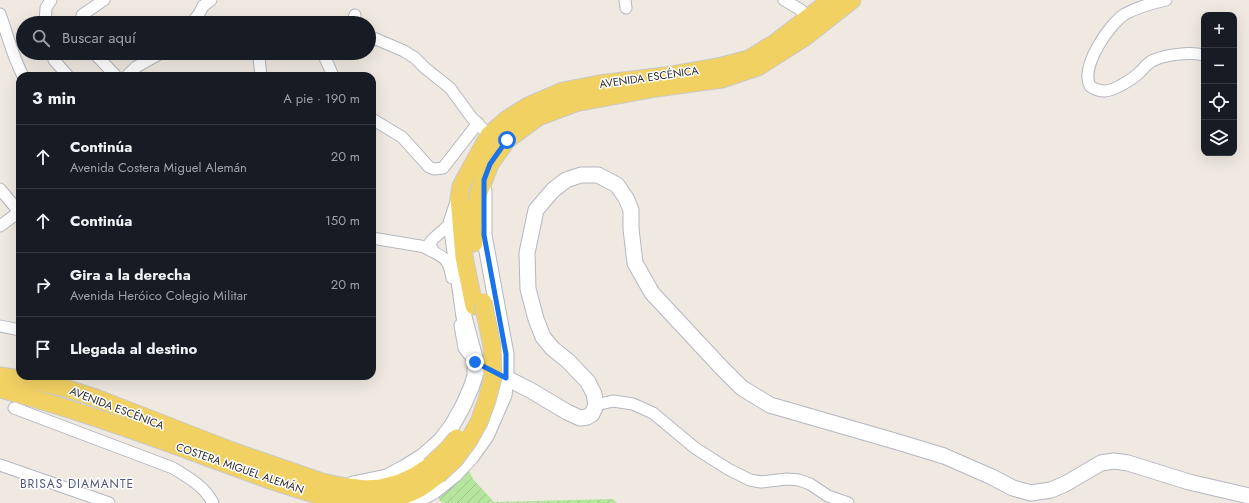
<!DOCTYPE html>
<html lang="es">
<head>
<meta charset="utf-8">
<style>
  :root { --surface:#171b24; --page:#242831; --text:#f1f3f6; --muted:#9ea1a6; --line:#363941 }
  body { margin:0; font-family:Jost,sans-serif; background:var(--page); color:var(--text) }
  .controls { position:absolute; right:12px; top:12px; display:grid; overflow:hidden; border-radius:8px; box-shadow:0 4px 16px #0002 }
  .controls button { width:36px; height:36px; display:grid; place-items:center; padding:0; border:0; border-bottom:1px solid var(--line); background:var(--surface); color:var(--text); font:20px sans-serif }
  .stop { position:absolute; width:12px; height:12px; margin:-9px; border:3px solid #1a73e8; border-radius:50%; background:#fff }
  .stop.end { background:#1a73e8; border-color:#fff; box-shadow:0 1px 4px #0008 }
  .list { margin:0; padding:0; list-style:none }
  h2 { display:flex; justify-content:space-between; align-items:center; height:52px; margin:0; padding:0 16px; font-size:17px }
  h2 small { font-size:13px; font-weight:400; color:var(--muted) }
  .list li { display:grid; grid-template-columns:26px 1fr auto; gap:12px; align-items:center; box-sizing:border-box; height:64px; padding:0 16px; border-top:1px solid var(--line) }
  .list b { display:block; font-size:15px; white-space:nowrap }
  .list p { margin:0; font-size:13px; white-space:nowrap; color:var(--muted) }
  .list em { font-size:13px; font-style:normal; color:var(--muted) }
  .icon { flex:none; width:22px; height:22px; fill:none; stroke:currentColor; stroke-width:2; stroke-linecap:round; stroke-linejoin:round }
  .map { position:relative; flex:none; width:1249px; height:503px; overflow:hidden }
  .search { position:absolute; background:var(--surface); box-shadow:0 4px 16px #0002; left:16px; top:16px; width:360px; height:44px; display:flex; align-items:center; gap:10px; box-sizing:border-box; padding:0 14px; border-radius:22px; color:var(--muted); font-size:15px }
  .panel { position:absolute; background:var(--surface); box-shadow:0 4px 16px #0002; left:16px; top:72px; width:360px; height:308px; border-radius:12px }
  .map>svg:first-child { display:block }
</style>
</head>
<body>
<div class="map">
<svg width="1249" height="503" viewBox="0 0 1249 503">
  <defs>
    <pattern id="garden-furrows" width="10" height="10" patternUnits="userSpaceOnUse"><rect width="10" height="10" fill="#b6e59e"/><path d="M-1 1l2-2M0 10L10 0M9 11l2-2" fill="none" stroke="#9dc588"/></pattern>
  </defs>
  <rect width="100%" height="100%" fill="#efe9e1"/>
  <path fill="url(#garden-furrows)" d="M462 457 473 479 494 502 613 499 617 503H444L440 501 432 485Z"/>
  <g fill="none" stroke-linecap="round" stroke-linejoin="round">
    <defs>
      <g id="street">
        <path d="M625 0 626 8"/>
        <path d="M784 0 801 10 806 19"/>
        <path d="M1166 0C1152 3 1138 7 1125 14 1109 24 1080 67 1090 86 1094 89 1100 91 1105 91 1114 91 1134 78 1140 72 1145 67 1148 62 1154 60 1168 54 1190 52 1204 55"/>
        <path d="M0 14C8 36 12 55 23 76"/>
        <path d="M45 23 46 8 51 0"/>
        <path d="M82 23V15L104 0"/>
        <path d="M192 23 199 14 203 6 211 0"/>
        <path d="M352 23 355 15"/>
        <path d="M369 36 404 51 415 58 425 68 450 88 472 118 489 135"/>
        <path d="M52 53 54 60 68 76"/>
        <path d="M94 53 116 76"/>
        <path d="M260 53 259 58 261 76"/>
        <path d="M323 53 333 76"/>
        <path d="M127 76 136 67 161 53"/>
        <path d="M372 119 402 137 429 167 434 169 443 168 478 123"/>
        <path d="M0 189 20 213"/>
        <path d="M0 226 19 212"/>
        <path d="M372 238 432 248"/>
        <path d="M426 248C444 258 448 256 452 278"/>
        <path d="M426 248 433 239 451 223"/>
        <path d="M460 325 464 348 474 361"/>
        <path d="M0 326 20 330"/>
        <path d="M596 405 613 401 633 404 653 413 695 448 728 469 750 480 761 482 787 479 799 480 810 484 828 496 848 503"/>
        <path d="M14 408 173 468C188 477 205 487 213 503"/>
        <path d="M0 465 109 503"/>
      </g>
      <g id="secondary">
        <path d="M475 362 530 390 567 412 580 418 587 417 592 414 596 405 594 394 588 382 568 361 552 348 543 337 536 319 528 289 527 253 536 210 553 190 566 180 581 175H598L617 185 626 198 631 210V229L635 263 652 293 720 366 742 388 770 405 898 442 944 456 992 477 1013 488 1031 493 1051 490 1065 484 1101 463 1114 461 1128 463 1189 482 1249 496"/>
        <path d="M353 484 387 477 404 468 423 456 441 440 453 424 463 406 471 388 475 376V358L464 317 451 223 459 199"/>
        <path d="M411 503 434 491 454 475 471 457 486 436 504 395 506 378V354L484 235V191"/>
      </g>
      <g id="primary">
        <path d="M474 243 473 224 478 195 490 164 507 140 538 117 575 103 656 88 722 79 758 67 805 37 852 0"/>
        <path d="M474 306 464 257 459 198 461 186 489 135 506 120 528 106 563 91 599 84 665 76 722 66 749 59 775 43 831 0"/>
        <path d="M0 376 34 381 65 388 96 398 232 451 322 482 340 486 365 489 381 488 400 483 415 476 430 466"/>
        <path d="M0 389C68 407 133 430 199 454 226 464 252 474 279 483 306 492 336 502 365 501 383 501 404 497 420 488 426 485 432 479 438 475"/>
      </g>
    </defs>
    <use href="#street" stroke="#b4b7c1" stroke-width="13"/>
    <use href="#secondary" stroke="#b4b7c1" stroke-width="17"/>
    <use href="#primary" stroke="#c9c9c9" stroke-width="19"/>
    <use href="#street" stroke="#fff" stroke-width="11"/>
    <use href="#secondary" stroke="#fff" stroke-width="15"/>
    <use href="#primary" stroke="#f2d163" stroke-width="17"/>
    <defs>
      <g id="primary-bridge">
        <path d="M430 466 448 449 457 438"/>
        <path d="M438 475 455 459 469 440 479 422 487 400 493 377 492 346 483 302"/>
      </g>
    </defs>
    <use href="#primary-bridge" stroke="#c9c9c9" stroke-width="19" stroke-linecap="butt"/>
    <use href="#primary-bridge" stroke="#f2d163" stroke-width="17"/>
  </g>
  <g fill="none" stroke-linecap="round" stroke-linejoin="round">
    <path stroke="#1a73e8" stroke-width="5" d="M475 362 506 378V354L484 235V180L490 164 507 140"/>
  </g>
  <g text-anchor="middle" stroke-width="3" stroke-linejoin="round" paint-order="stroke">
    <g font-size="11" fill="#2e2e2e" stroke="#fff">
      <text transform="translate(649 77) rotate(-8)" y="4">AVENIDA ESCÉNICA</text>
      <text transform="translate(117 408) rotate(21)" y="4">AVENIDA ESCÉNICA</text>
      <text transform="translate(240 468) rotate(19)" y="4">COSTERA MIGUEL ALEMÁN</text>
    </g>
    <g font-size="12" letter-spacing="1" fill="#4d5680" stroke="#fff">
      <text x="77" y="488">BRISAS DIAMANTE</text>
    </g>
  </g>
</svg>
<div class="controls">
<button>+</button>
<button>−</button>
<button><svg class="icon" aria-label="locate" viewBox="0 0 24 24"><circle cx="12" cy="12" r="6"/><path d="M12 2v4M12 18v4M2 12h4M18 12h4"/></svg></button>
<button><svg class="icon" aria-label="layers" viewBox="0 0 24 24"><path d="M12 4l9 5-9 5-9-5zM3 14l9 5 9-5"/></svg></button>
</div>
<div class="stop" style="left:507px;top:140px"></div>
<div class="stop end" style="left:475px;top:362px"></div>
<div class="search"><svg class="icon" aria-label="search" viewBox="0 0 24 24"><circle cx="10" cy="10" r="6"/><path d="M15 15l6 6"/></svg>Buscar aquí</div>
<section class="panel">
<h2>3 min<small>A pie · 190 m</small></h2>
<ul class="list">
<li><svg class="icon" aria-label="ahead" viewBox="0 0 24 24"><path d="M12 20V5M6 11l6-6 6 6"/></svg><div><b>Continúa</b><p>Avenida Costera Miguel Alemán</p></div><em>20 m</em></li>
<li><svg class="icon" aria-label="ahead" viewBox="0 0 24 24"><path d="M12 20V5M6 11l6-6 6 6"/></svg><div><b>Continúa</b></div><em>150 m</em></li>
<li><svg class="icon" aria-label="right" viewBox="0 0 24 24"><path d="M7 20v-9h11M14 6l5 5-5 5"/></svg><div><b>Gira a la derecha</b><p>Avenida Heróico Colegio Militar</p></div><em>20 m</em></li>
<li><svg class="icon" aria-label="arrive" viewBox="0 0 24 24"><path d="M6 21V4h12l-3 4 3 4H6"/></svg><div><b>Llegada al destino</b></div></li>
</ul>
</section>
</div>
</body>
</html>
